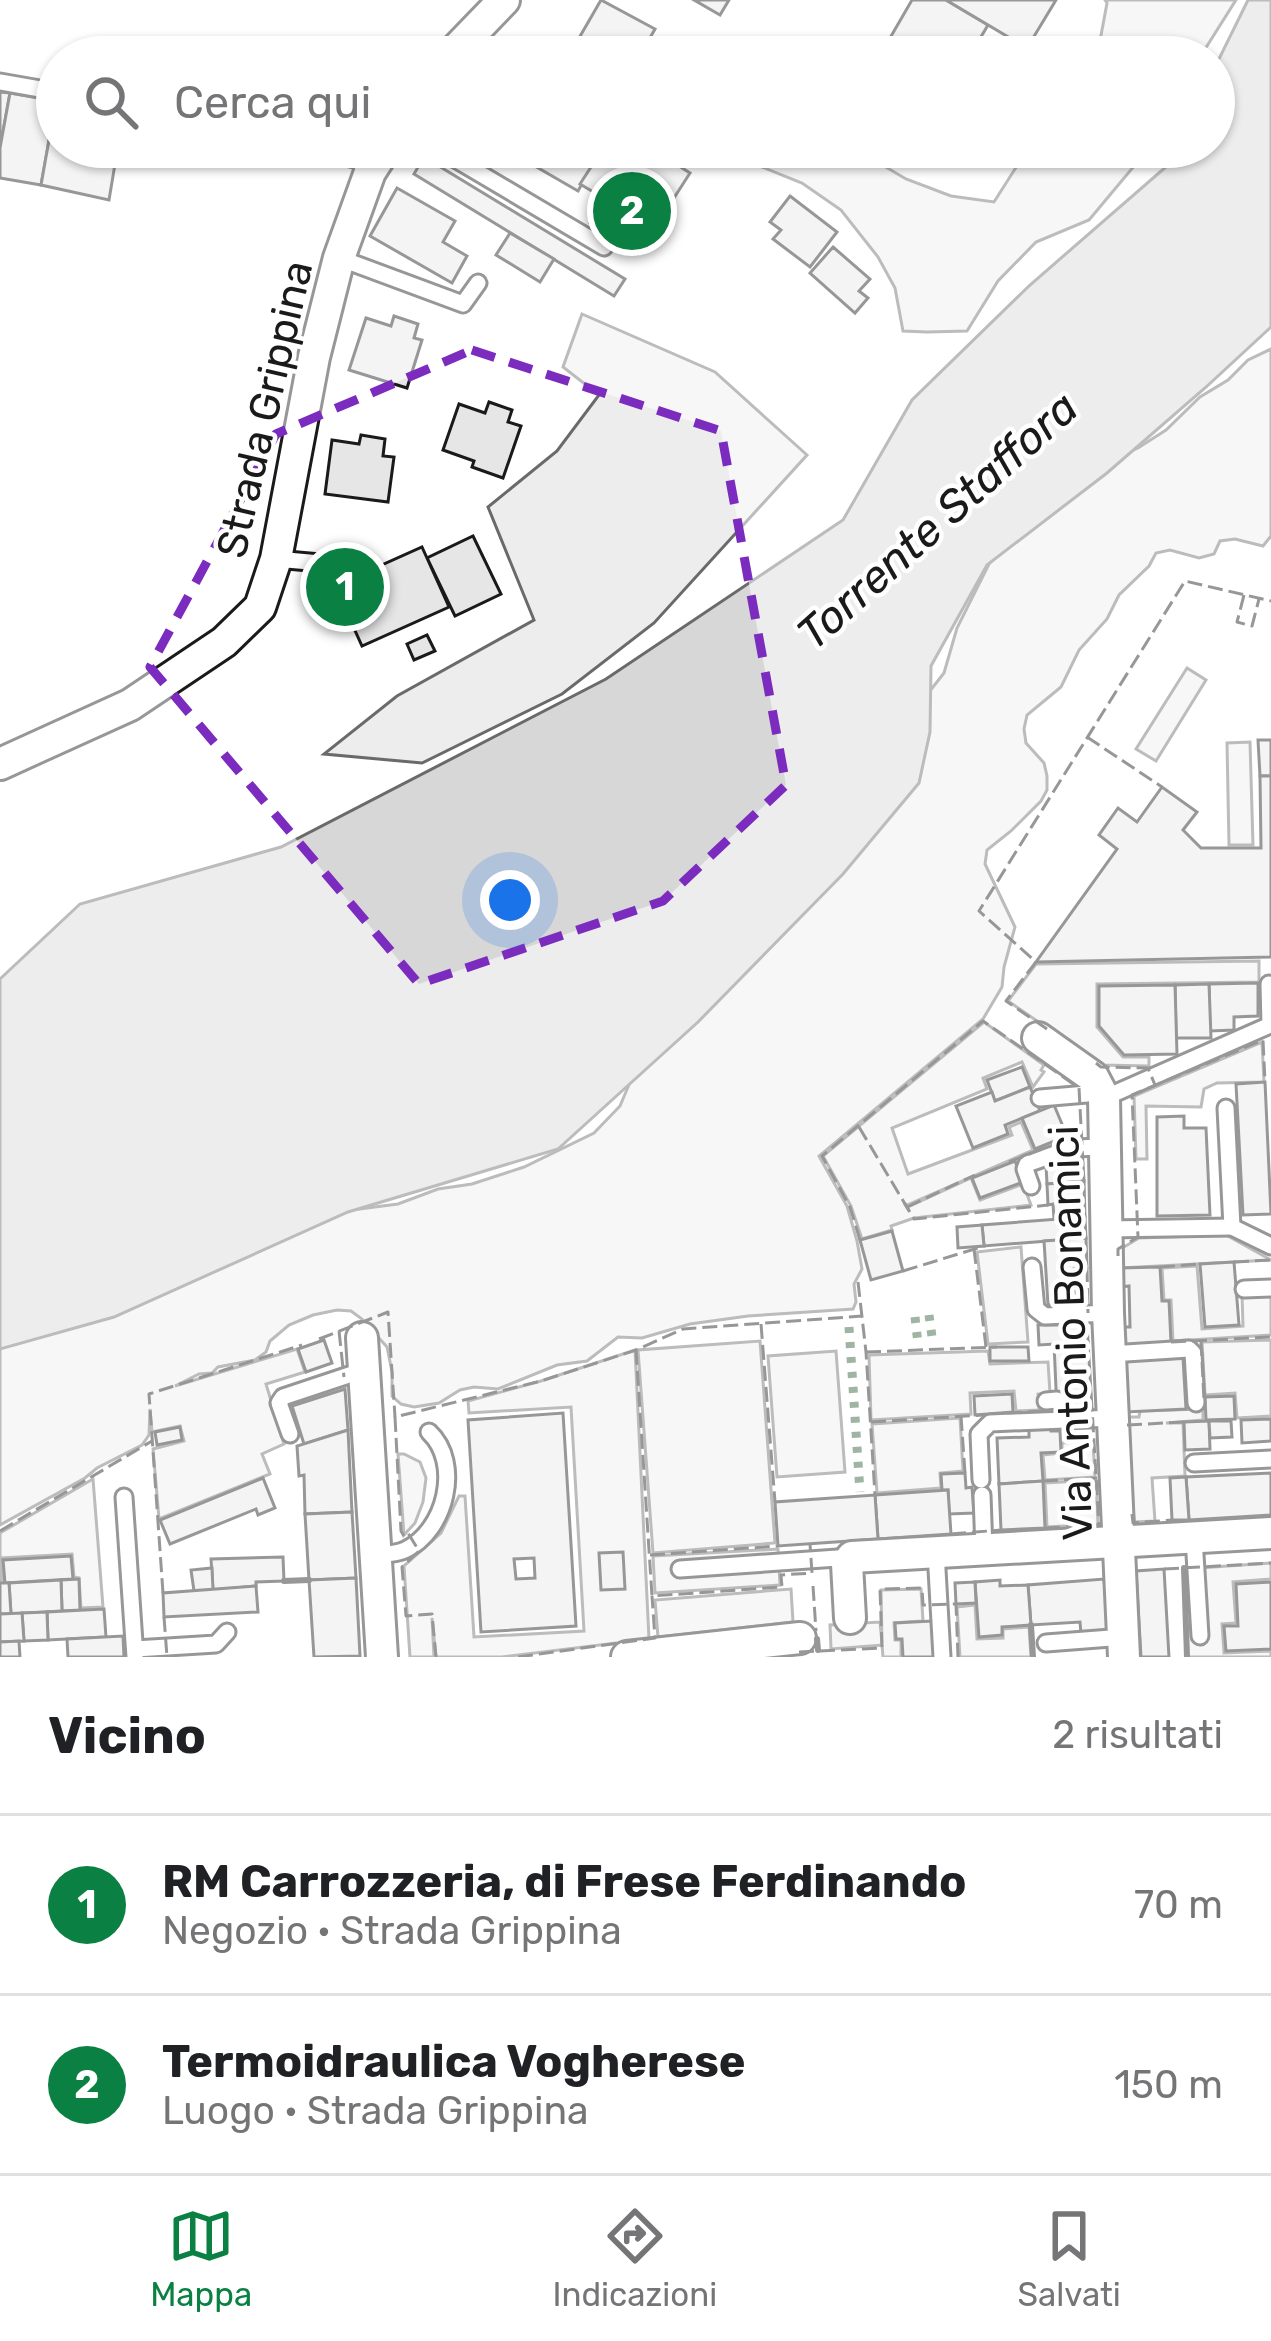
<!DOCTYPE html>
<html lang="it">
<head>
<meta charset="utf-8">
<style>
  :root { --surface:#fff; --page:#f2f2f2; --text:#202124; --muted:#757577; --line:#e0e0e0; --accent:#0b8043 }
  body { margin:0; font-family:Rubik,sans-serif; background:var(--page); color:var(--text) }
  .you { position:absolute; left:510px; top:900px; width:42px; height:42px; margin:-30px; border:9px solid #fff; border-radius:50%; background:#1a73e8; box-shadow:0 0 0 18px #1a73e833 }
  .badge { display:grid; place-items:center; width:78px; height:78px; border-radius:50%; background:var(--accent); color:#fff; font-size:39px; font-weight:700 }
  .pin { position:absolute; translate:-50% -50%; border:6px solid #fff; box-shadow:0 3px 12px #0006 }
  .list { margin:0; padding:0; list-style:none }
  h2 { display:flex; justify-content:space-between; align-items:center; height:156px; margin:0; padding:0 48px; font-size:51px }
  h2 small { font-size:39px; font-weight:400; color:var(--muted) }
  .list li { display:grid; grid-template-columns:78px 1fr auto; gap:36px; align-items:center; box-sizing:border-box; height:180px; padding:0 48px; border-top:3px solid var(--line) }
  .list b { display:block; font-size:45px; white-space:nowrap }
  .list p { margin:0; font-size:39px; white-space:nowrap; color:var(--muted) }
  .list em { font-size:39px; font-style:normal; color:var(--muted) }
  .icon { flex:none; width:66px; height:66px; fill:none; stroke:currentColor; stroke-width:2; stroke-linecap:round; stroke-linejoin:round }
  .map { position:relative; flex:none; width:1271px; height:1657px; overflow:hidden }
  .search { position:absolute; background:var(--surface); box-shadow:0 3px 9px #0004; left:36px; right:36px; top:36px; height:132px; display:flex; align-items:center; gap:30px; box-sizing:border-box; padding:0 42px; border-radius:66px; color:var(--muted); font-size:45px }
  .sheet { height:516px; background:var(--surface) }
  nav { display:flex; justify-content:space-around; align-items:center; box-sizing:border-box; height:168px; border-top:3px solid var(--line); background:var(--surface); font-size:33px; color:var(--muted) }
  nav a { display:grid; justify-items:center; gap:6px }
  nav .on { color:var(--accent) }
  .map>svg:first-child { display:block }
</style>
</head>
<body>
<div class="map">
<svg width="1271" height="1657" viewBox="0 0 1271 1657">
  <rect width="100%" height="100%" fill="#fff"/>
  <g fill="#ededed" stroke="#6a6a6a" stroke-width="3">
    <path d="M1105 0H1236L1200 57H1097L1107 3Z"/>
    <path d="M852 147 906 179 951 196 994 202 1029 147H1150L1089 220 1036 242 998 281 967 331 927 332 903 331 895 288 878 257 841 210 802 183 757 165 728 148Z"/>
    <path d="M582 314 715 372 807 455 654 623 562 694 422 763 324 754 397 696 534 620 488 507 557 451 599 395 563 367Z"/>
    <path d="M1271 349V536L1263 546 1235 539 1220 541 1214 554 1199 558 1170 550 1156 553 1149 566 1119 595 1107 619 1079 650 1061 687 1027 715 1024 729 1026 743 1044 763 1047 776V790L1041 801 1011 831 987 850 985 864 1015 927 1004 967 1002 987 983 1019 819 1156 847 1206 857 1241 862 1269 854 1284 856 1302 853 1309 748 1316 690 1324 642 1338 618 1337 587 1361 557 1365 498 1389 474 1387 460 1390 439 1403 414 1407 401 1404 392 1396V1372L387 1347 362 1319 351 1311 337 1310 313 1315 289 1325 270 1341 266 1352 255 1360 218 1367 212 1373 199 1374 175 1386 297 1349 305 1372 266 1384 284 1444 262 1454 270 1474 159 1519 153 1449 184 1441 180 1426 152 1432 150 1409 149 1435 142 1445 97 1468 85 1478 0 1525V1306L344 1211 398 1204 438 1189 472 1184 524 1167 594 1133 620 1106 639 1061 944 673 957 628 993 556 1092 468 1138 448 1166 430 1200 397 1228 380 1248 360Z"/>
    <path d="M1187 668 1206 680 1156 761 1136 749Z"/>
    <path d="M1250 742 1253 845H1229L1227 743Z"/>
    <path d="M1259 961V982L1097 984V1027L1123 1057H1149V1066L1101 1065 1008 1001 1036 964Z"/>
    <path d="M984 1022 1044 1065 1041 1070 1044 1072 1033 1087 1022 1062 983 1078 987 1089 892 1128 908 1174 1012 1135 1009 1127 1021 1122 1033 1150 907 1205 904 1203 909 1211 908 1207 971 1178 980 1200 1023 1184 1031 1205 914 1218 891 1226 892 1230 862 1239 851 1206 823 1156Z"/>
    <path d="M1262 1042 1264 1082 1217 1083 1204 1089 1201 1107 1146 1106 1147 1159H1136L1134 1096Z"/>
    <path d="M1226 1235 1271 1260 1120 1268 1119 1250 1139 1238Z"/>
    <path d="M1021 1247 1028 1342 988 1344 977 1252Z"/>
    <path d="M1197 1266 1202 1329 1243 1326 1242 1295 1271 1293V1335L1173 1341 1171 1300H1164L1162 1268Z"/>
    <path d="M1271 1340V1416L1237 1418 1235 1393 1205 1395 1202 1342Z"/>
    <path d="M760 1341 775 1543 653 1553 638 1350Z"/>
    <path d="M635 1350 649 1639 502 1657H436L432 1618 434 1657H410L404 1566 441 1533 459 1496H465L474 1637 584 1631 571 1407 469 1413 468 1401 541 1381Z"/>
    <path d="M836 1351 845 1472 777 1477 768 1356Z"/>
    <path d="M988 1351 990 1364 1048 1362 1050 1393 1038 1394 1039 1410 1016 1411 1014 1391 970 1393 971 1414 871 1420 869 1355Z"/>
    <path d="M1203 1409V1420L1166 1423H1183L1185 1476 1152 1478 1155 1521 1134 1522 1128 1417H1139L1140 1411Z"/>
    <path d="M960 1418 963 1471 940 1473 941 1488 877 1493 872 1424Z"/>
    <path d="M1093 1441 1095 1477 1045 1480 1043 1455 1062 1453V1443Z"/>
    <path d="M398 1454H404L420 1462 426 1478 423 1502 415 1523 404 1535Z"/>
    <path d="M93 1479 103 1607 81 1608 79 1578 74 1577 72 1554 2 1558 3 1581H0V1533Z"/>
    <path d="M1096 1480 1098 1524 1047 1527 1045 1483Z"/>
    <path d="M778 1549 780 1585 655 1593 653 1556Z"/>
    <path d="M1271 1563V1579L1233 1582 1236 1623 1222 1624 1224 1653 1271 1651V1657H1188L1185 1569Z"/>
    <path d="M791 1589 793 1622 658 1637 655 1600Z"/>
    <path d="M921 1589 923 1621 894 1623 895 1640H901V1657H883L882 1645 831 1649 830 1625 880 1622 882 1643 881 1590Z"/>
    <path d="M975 1605 977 1639 1003 1638V1629L1029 1627 1031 1657H960L957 1607Z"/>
  </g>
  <path fill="#d7d7d7" stroke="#6a6a6a" stroke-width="3" d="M1248 0H1271V327L1205 388 1107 473 987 565 931 666 930 732 919 783 843 874 698 1022 558 1149 348 1212 114 1317 0 1349V979L80 904 281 847 606 679 843 520 912 400 1030 285 1167 166 1177 147H1214V69Z"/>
  <g fill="#e6e6e6" stroke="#1a1a1a" stroke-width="3" fill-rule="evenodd">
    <path d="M601 0 655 29 639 57H597L575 45Z"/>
    <path d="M694 0H729L720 15Z"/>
    <path d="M912 0H946L988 25 969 57H879Z"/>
    <path d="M946 0H1056L1027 48Z"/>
    <path d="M705 38 739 57H695Z"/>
    <path d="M0 92 10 93 0 148Z"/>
    <path d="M10 93 56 101 41 185 0 178V148Z"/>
    <path d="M56 101 57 147H83L81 158 115 164 109 200 41 185Z"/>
    <path d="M502 147H559L592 166 578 191Z"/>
    <path d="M604 147H638L605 199 580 184Z"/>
    <path d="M638 147H649L690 173 638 254 590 223Z"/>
    <path d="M424 157 625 279 614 296 414 174Z"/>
    <path d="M397 188 455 221 443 242 467 256 452 283 370 236Z"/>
    <path d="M790 196 837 232 810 267 773 239 781 230 770 222Z"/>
    <path d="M510 233 554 259 540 282 496 255Z"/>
    <path d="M833 247 870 279 859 291 868 298 855 313 810 273Z"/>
    <path d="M394 316 418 324 414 338 422 340 407 388 349 370 366 318 391 326Z"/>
    <path d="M489 402 512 410 508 422 521 426 503 478 472 467 474 461 443 450 459 404 485 413Z"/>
    <path d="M361 435 385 439 383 456 394 457 388 502 325 494 332 440 359 444Z"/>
    <path d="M473 536 501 594 455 616 427 558Z"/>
    <path d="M422 547 449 607 362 646 335 586Z"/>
    <path d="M427 635 435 651 414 660 407 644Z"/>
    <path d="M1258 740H1271V776H1260Z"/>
    <path d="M1260 776H1271V957L1036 962 1117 849 1099 835 1118 808 1137 822 1162 787 1197 812 1183 830 1201 848H1261Z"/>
    <path d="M1258 983V1016L1234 1017V1030L1210 1031 1209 984Z"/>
    <path d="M1209 984 1211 1038H1176L1175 985Z"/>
    <path d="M1175 985 1177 1054 1124 1055 1099 1026V986Z"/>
    <path d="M1022 1067 1030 1087 995 1101 987 1080Z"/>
    <path d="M1265 1082 1271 1214 1243 1215 1236 1084Z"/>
    <path d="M1030 1087 1040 1111 1005 1125 1008 1134 973 1148 956 1106 992 1092 995 1101Z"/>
    <path d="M1054 1105 1067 1136 1035 1149 1022 1118Z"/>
    <path d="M1184 1116V1128H1206L1210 1215 1157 1216V1117Z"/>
    <path d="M1015 1161 1023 1182 980 1198 972 1178Z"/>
    <path d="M1083 1164 1084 1181 1047 1184 1046 1166Z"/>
    <path d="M1084 1181 1085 1217 1054 1219 1053 1204 1048 1205 1047 1184Z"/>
    <path d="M1085 1217 1086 1238 984 1246 982 1225Z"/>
    <path d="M982 1225 984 1246 958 1248 957 1227Z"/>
    <path d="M892 1231 903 1271 871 1280 860 1240Z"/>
    <path d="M1086 1238 1087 1267 1074 1269 1077 1303 1048 1305 1044 1241Z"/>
    <path d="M1234 1262 1239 1325 1205 1327 1200 1264Z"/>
    <path d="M1160 1267 1162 1301H1169L1171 1342 1123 1345 1122 1327H1130L1129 1286 1120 1287 1119 1268Z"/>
    <path d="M1087 1319 1088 1342 1039 1345 1038 1325H1058V1320Z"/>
    <path d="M324 1340 332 1363 306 1372 298 1349Z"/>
    <path d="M1088 1342 1092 1408 1057 1410 1054 1344Z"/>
    <path d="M990 1347H1028L1029 1361H990Z"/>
    <path d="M1183 1358 1186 1409 1126 1412 1124 1361Z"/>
    <path d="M345 1389 348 1430 304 1444 292 1406Z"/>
    <path d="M1012 1394 1013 1412 975 1415 974 1396Z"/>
    <path d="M1234 1396 1235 1419 1206 1420 1205 1397Z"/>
    <path d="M563 1413 576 1626 481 1632 468 1420ZM534 1558 535 1578 516 1579 514 1559Z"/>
    <path d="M1271 1419V1441L1242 1443 1241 1420Z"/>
    <path d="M1209 1421 1210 1449 1185 1450 1184 1422Z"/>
    <path d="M1209 1421H1231L1232 1437 1210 1438Z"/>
    <path d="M180 1427 182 1440 157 1445 155 1432Z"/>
    <path d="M1051 1427V1431H1060L1061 1452 1041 1453 1043 1481 999 1484 997 1438 1029 1437V1428Z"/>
    <path d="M348 1430 352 1512 305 1514 304 1475 299 1476 297 1446Z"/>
    <path d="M965 1473 966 1488 972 1487 974 1513 949 1514 948 1490H942L941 1474Z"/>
    <path d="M1271 1473V1515L1189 1520 1186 1477Z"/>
    <path d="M1186 1477 1189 1520H1172L1170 1478Z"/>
    <path d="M263 1478 275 1508 258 1515 256 1509 170 1544 160 1520Z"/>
    <path d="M1043 1481 1045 1528 1001 1530 999 1484Z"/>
    <path d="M948 1490 951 1534 878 1539 875 1495Z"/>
    <path d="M875 1495 878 1539 778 1546 775 1502Z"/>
    <path d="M352 1512 356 1578 309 1580 305 1514Z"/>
    <path d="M623 1552 625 1589 601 1590 599 1553Z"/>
    <path d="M71 1556 73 1579 5 1583 3 1560Z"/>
    <path d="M283 1557 284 1581 256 1582V1586L213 1590 211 1559Z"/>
    <path d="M212 1568 213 1590 194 1591 191 1570Z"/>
    <path d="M1164 1569 1169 1657H1141L1136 1571Z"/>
    <path d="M356 1578 360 1656 314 1657 309 1580Z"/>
    <path d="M79 1579 80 1610 62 1611 61 1580Z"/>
    <path d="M1104 1579 1108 1632 1081 1634 1080 1622 1031 1625 1028 1585Z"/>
    <path d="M61 1580 62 1611 11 1614 9 1583Z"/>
    <path d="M1000 1580V1586L1028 1585 1031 1625 1002 1627V1635L979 1637 975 1582Z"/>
    <path d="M975 1582 976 1603 956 1604 955 1583Z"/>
    <path d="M1271 1582V1649L1226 1651 1224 1626H1238L1236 1584Z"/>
    <path d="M0 1583H9L11 1614H0Z"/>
    <path d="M256 1586 258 1612 164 1617 163 1593Z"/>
    <path d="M104 1609 106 1637 48 1640 47 1612Z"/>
    <path d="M47 1612 48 1640 24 1641 22 1613Z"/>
    <path d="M22 1613 24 1641 0 1642V1614Z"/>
    <path d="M932 1621 934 1657H903L902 1639H896L895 1623Z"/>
    <path d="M123 1636 124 1657H68L67 1639Z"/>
    <path d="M19 1641 20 1657H0V1642Z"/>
  </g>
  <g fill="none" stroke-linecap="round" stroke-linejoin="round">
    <defs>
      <g id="lane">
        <path d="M0 82 57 92"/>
        <path d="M310 147 357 160 370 172"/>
        <path d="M435 147 604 247"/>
        <path d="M339 258 463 304 478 283"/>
        <path d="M276 559 342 565"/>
        <path d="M1040 1098 1087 1094 1101 1089"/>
        <path d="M1104 1098 1270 1025 1269 984"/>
        <path d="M1226 1108 1232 1227 1271 1246"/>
        <path d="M1031 1186 1025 1169 1027 1164 1072 1148 1105 1147"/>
        <path d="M1107 1229 1232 1227"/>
        <path d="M1032 1267 1036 1309 1045 1316 1108 1313"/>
        <path d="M1244 1289 1271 1288"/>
        <path d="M1110 1354 1189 1349 1193 1353 1196 1403"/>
        <path d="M1046 1401 1057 1400"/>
        <path d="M290 1434 279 1403 283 1397 364 1370"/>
        <path d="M1194 1463 1271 1459"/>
        <path d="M981 1480 979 1434 990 1423 1113 1418"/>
        <path d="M982 1495 984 1550"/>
        <path d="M124 1497 135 1657"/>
        <path d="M1194 1538 1200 1636"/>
        <path d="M936 1552 942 1657"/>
        <path d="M376 1555C386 1554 396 1554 405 1550 446 1531 462 1463 429 1432"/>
        <path d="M680 1569 852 1557"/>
        <path d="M1046 1643 1124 1637"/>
        <path d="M135 1649 216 1644 227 1632"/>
      </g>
      <g id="street">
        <path d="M449 57 504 0"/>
        <path d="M0 764 130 705 224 642 260 607 276 559 314 357 339 258 370 172 386 147"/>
        <path d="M1038 1038 1093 1077 1104 1098 1108 1313 1124 1657"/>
        <path d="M362 1338 382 1657"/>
        <path d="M850 1618 847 1564 852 1557 1271 1533"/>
        <path d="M627 1657 800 1638"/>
      </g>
    </defs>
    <use href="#lane" stroke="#1a1a1a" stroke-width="21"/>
    <use href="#street" stroke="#1a1a1a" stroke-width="36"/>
    <use href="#lane" stroke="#fff" stroke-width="15"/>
    <use href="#street" stroke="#fff" stroke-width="30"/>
    <g stroke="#2b5a34" stroke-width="9" stroke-dasharray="6 9" stroke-linecap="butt">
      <path d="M929 1315 933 1344"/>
      <path d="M915 1317 918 1344"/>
      <path d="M849 1327 860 1492"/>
    </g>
    <g stroke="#1a1a1a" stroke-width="3" stroke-dasharray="15 6" stroke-linecap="butt">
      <path d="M1244 595 1237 622 1252 626 1259 599"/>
      <path d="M1087 737 1162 787"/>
      <path d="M1047 1029 1006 1001 1036 962 979 911 1185 581 1271 601"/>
      <path d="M1096 1063 1101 1067 1148 1068 1155 1085"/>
      <path d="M859 1127 914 1219 1048 1205"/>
      <path d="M1009 1162 1042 1149"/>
      <path d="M907 1207 975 1175"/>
      <path d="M860 1240 850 1207 822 1156 983 1021 1079 1088 1083 1164"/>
      <path d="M974 1249 986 1347"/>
      <path d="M1118 1256V1249L1138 1237 1132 1095 1263 1040 1265 1082"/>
      <path d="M1234 1262 1271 1260"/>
      <path d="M1087 1267 1088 1313"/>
      <path d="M1160 1267 1200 1264"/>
      <path d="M903 1271 978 1248"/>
      <path d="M858 1282 866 1352 875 1495"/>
      <path d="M761 1324 775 1502"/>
      <path d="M339 1331 344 1377"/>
      <path d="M319 1339 388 1312 395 1417"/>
      <path d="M1201 1341 1204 1401"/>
      <path d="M1171 1342 1271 1337"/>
      <path d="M636 1350 652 1596 782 1587 781 1575 812 1573 810 1544"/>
      <path d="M866 1352 997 1347"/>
      <path d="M1007 1413 1043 1411"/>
      <path d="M961 1416 965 1473"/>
      <path d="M871 1422 983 1415"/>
      <path d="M1127 1425 1184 1422"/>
      <path d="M1043 1481 1097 1478"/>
      <path d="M1132 1514 1133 1523 1172 1520"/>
      <path d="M1045 1528 1099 1525 1092 1408"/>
      <path d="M0 1531 152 1441"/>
      <path d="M951 1534 1001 1530"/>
      <path d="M650 1555 778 1546"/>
      <path d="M1164 1569 1271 1563"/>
      <path d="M813 1586 816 1631"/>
      <path d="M163 1593 149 1394 302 1345"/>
      <path d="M164 1617 167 1657"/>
      <path d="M799 1652 882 1648 880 1589 922 1588 923 1605 956 1604 958 1657"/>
      <path d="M436 1657 432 1614 406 1616 402 1567 419 1551 408 1533 404 1536 401 1531 395 1417 541 1381 636 1350 683 1329 862 1316"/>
      <path d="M518 1657 655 1638 652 1596"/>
    </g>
    <g stroke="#1a1a1a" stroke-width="6">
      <path d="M1184 1568 1187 1657"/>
      <path d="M284 1581 309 1580"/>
      <path d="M1031 1625 1033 1657"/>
      <path d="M817 1639 818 1650"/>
    </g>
  </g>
  <path d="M0 0H1271V1657H0ZM472 350 721 431 786 785 663 901 419 984 150 667 276 434Z" fill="#fff" fill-opacity=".55" fill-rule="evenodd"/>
  <path fill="none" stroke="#7b2cbf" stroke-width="9" stroke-dasharray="24 15" stroke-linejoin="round" d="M472 350 721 431 786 785 663 901 419 984 150 667 276 434Z"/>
  <g text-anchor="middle" stroke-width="9" stroke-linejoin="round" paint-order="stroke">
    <g font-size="42" fill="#1a1a1a" stroke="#fff">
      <text transform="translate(264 409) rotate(-77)" y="15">Strada Grippina</text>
      <text transform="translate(1070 1333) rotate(-92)" y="15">Via Antonio Bonamici</text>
    </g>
    <g font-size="45" font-style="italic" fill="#1a1a1a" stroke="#fff">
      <text transform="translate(937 520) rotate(-42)" y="16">Torrente Staffora</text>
    </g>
  </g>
</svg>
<div class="you"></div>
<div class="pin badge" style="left:345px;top:587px">1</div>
<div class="pin badge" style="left:632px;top:211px">2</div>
<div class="search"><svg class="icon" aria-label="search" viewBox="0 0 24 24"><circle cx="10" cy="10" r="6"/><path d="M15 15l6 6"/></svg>Cerca qui</div>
</div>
<section class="sheet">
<h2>Vicino<small>2 risultati</small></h2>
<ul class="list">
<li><span class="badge">1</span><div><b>RM Carrozzeria, di Frese Ferdinando</b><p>Negozio · Strada Grippina</p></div><em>70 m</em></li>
<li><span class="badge">2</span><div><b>Termoidraulica Vogherese</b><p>Luogo · Strada Grippina</p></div><em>150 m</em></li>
</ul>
</section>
<nav>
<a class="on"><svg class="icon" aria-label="map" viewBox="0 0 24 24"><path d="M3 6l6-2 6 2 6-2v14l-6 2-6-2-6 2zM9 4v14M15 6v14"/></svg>Mappa</a>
<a><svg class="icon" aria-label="directions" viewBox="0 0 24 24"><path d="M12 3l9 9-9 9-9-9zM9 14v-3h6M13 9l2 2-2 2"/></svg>Indicazioni</a>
<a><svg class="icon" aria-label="saved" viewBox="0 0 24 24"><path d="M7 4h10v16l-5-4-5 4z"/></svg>Salvati</a>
</nav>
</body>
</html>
